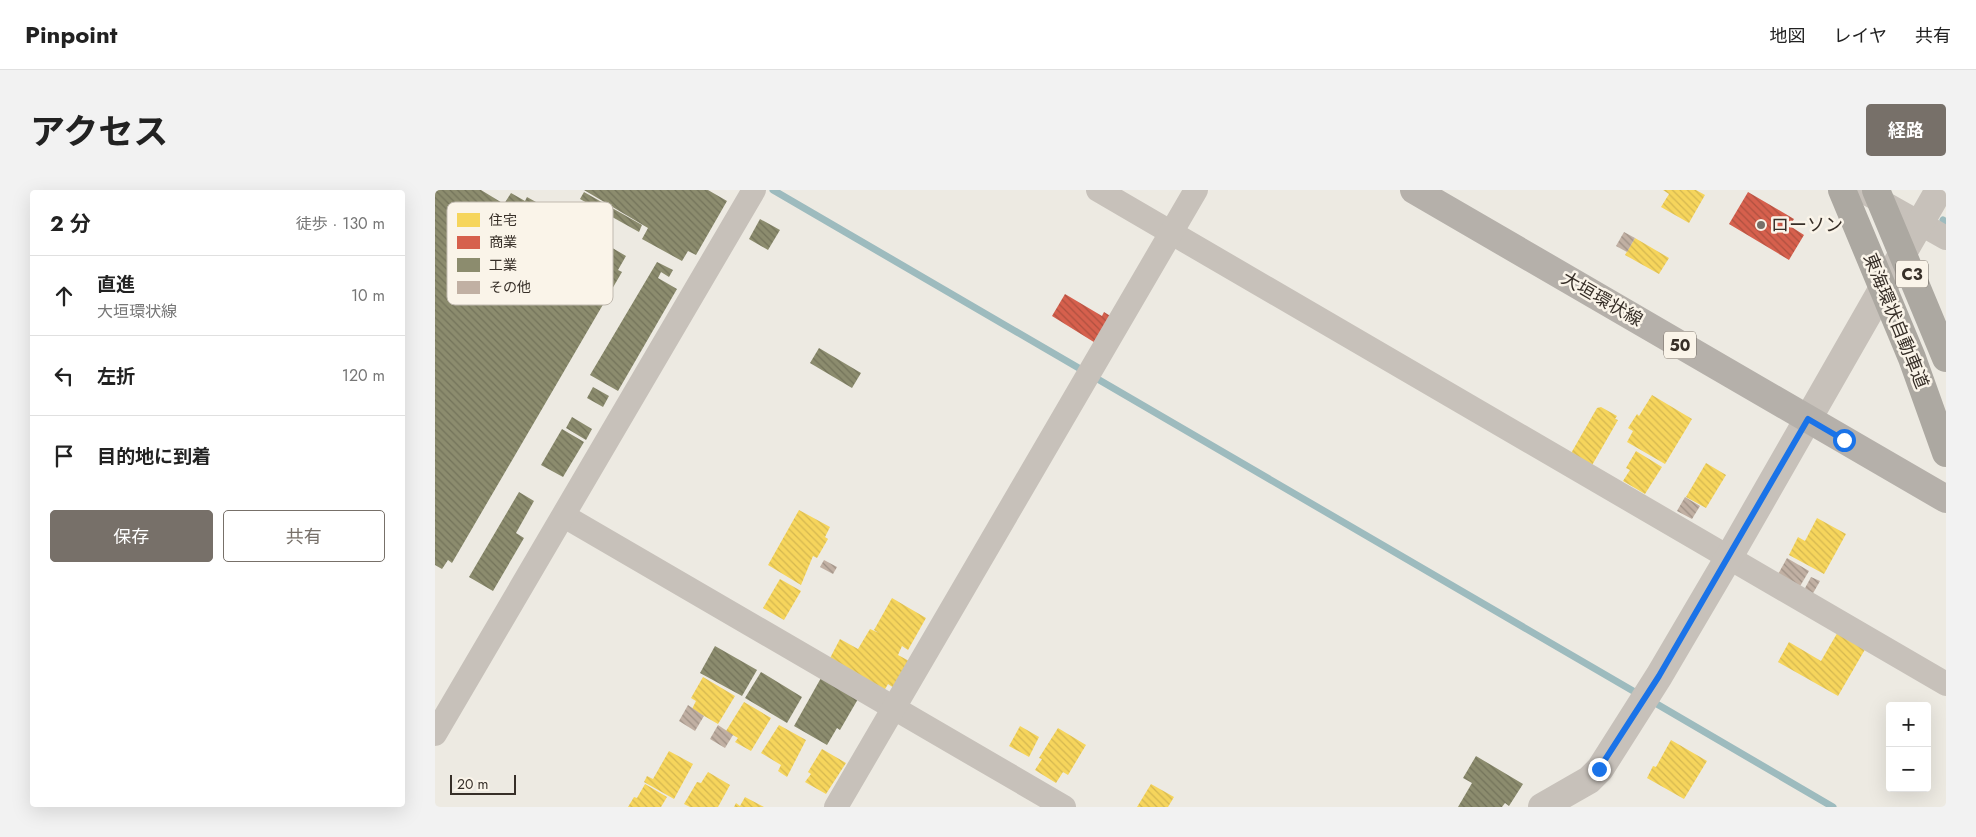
<!DOCTYPE html>
<html lang="ja">
<head>
<meta charset="utf-8">
<style>
  :root { --surface:#fff; --page:#f2f2f2; --text:#222; --muted:#767676; --line:#e0e0e0; --accent:#777069 }
  body { margin:0; font-family:Jost,"Noto Sans JP",sans-serif; background:var(--page); color:var(--text) }
  .controls { position:absolute; right:15px; bottom:15px; display:grid; overflow:hidden; border-radius:5px; box-shadow:0 5px 20px #0002 }
  .controls button { width:45px; height:45px; display:grid; place-items:center; padding:0; border:0; border-bottom:1px solid var(--line); background:var(--surface); color:var(--text); font:25px sans-serif }
  .scale { position:absolute; left:15px; bottom:12px; width:66px; box-sizing:border-box; padding-left:5px; border:2px solid #372f28; border-top:0; font-size:14px; line-height:18px; white-space:nowrap; color:#372f28; -webkit-text-stroke:4px #faf4e9; paint-order:stroke }
  .stop { position:absolute; width:15px; height:15px; margin:-11px; border:4px solid #1a73e8; border-radius:50%; background:#fff }
  .stop.end { background:#1a73e8; border-color:#fff; box-shadow:0 1px 5px #0008 }
  .list { margin:0; padding:0; list-style:none }
  h2 { display:flex; justify-content:space-between; align-items:center; height:65px; margin:0; padding:0 20px; font-size:21px }
  h2 small { font-size:16px; font-weight:400; color:var(--muted) }
  .list li { display:grid; grid-template-columns:32px 1fr auto; gap:15px; align-items:center; box-sizing:border-box; height:80px; padding:0 20px; border-top:1px solid var(--line) }
  .list b { display:block; font-size:19px; white-space:nowrap }
  .list p { margin:0; font-size:16px; white-space:nowrap; color:var(--muted) }
  .list em { font-size:16px; font-style:normal; color:var(--muted) }
  .actions { display:flex; gap:10px; padding:15px 20px }
  .actions a { flex:1; padding:11px 0; border:1px solid var(--accent); border-radius:5px; text-align:center; font-size:18px; color:var(--accent) }
  .actions .main { background:var(--accent); color:#fff }
  .icon { flex:none; width:28px; height:28px; fill:none; stroke:currentColor; stroke-width:2; stroke-linecap:round; stroke-linejoin:round }
  .map { position:relative; flex:none; width:1511px; height:617px; overflow:hidden; border-radius:5px }
  header { display:flex; align-items:center; gap:30px; box-sizing:border-box; height:70px; padding:0 25px; background:var(--surface); border-bottom:1px solid var(--line) }
  header strong { font-size:24px }
  nav { display:flex; gap:28px; margin-inline-start:auto; font-size:18px }
  .intro { display:flex; align-items:center; justify-content:space-between; box-sizing:border-box; height:120px; padding:0 30px }
  h1 { margin:0; font-size:35px }
  .button { padding:12px 22px; border-radius:5px; background:var(--accent); color:#fff; font-size:18px; font-weight:700 }
  main { display:flex; gap:30px; padding:0 30px }
  aside { flex:1; background:var(--surface); border-radius:5px; box-shadow:0 5px 20px #0002 }
  .map>svg:first-child { display:block }
</style>
</head>
<body>
<header>
<strong>Pinpoint</strong>
<nav><a>地図</a><a>レイヤ</a><a>共有</a></nav>
</header>
<div class="intro"><h1>アクセス</h1><a class="button">経路</a></div>
<main>
<aside>
<h2>2 分<small>徒歩 · 130 m</small></h2>
<ul class="list">
<li><svg class="icon" aria-label="ahead" viewBox="0 0 24 24"><path d="M12 20V5M6 11l6-6 6 6"/></svg><div><b>直進</b><p>大垣環状線</p></div><em>10 m</em></li>
<li><svg class="icon" aria-label="left" viewBox="0 0 24 24"><path d="M17 20v-9H6M10 6l-5 5 5 5"/></svg><div><b>左折</b></div><em>120 m</em></li>
<li><svg class="icon" aria-label="arrive" viewBox="0 0 24 24"><path d="M6 21V4h12l-3 4 3 4H6"/></svg><div><b>目的地に到着</b></div></li>
</ul>
<div class="actions"><a class="main">保存</a><a>共有</a></div>
</aside>
<div class="map">
<svg width="1511" height="617" viewBox="0 0 1511 617">
  <defs>
    <pattern id="homes-back-hatch" width="6" height="6" patternUnits="userSpaceOnUse" patternTransform="scale(1.25)"><rect width="6" height="6" fill="#f6d55c"/><path d="M-1 5l2 2M0 0l6 6M5-1l2 2" fill="none" stroke="#d4b750"/></pattern>
    <pattern id="shops-back-hatch" width="6" height="6" patternUnits="userSpaceOnUse" patternTransform="scale(1.25)"><rect width="6" height="6" fill="#d6604d"/><path d="M-1 5l2 2M0 0l6 6M5-1l2 2" fill="none" stroke="#ae5040"/></pattern>
    <pattern id="industry-back-hatch" width="6" height="6" patternUnits="userSpaceOnUse" patternTransform="scale(1.25)"><rect width="6" height="6" fill="#8c8c6e"/><path d="M-1 5l2 2M0 0l6 6M5-1l2 2" fill="none" stroke="#73735a"/></pattern>
    <pattern id="building-back-hatch" width="6" height="6" patternUnits="userSpaceOnUse" patternTransform="scale(1.25)"><rect width="6" height="6" fill="#c1b0a3"/><path d="M-1 5l2 2M0 0l6 6M5-1l2 2" fill="none" stroke="#9e9085"/></pattern>
  </defs>
  <rect width="100%" height="100%" fill="#edeae2"/>
  <g fill="url(#homes-back-hatch)">
    <path d="M1228 0H1261L1270 5 1254 33 1226 17 1234 4Z"/>
    <path d="M1200 48 1234 68 1224 84 1190 65Z"/>
    <path d="M1217 205 1257 229 1230 274 1192 252 1198 241 1193 238 1202 224 1204 226Z"/>
    <path d="M1166 217 1182 226 1180 229 1183 230 1156 277 1135 265 1162 218Z"/>
    <path d="M1201 261 1227 277 1210 304 1188 291 1195 280 1191 278Z"/>
    <path d="M1271 273 1291 285 1271 318 1251 307Z"/>
    <path d="M364 320 395 337 390 347 393 349 382 368 378 366 366 395 333 375Z"/>
    <path d="M1382 328 1411 344 1389 384 1354 365 1363 347 1370 351Z"/>
    <path d="M345 389 366 401 349 430 328 418Z"/>
    <path d="M457 408 491 428 473 460 467 456 463 465 474 471 459 498 453 494 449 501 394 470 405 449 423 459 435 439 444 443 439 440Z"/>
    <path d="M1404 440 1432 456 1403 506 1343 472 1354 452 1386 471Z"/>
    <path d="M268 487 300 506 283 534 257 519 261 511 256 508Z"/>
    <path d="M309 512 336 528 316 561 300 552 303 548 291 541Z"/>
    <path d="M344 535 371 550 352 587 343 581 346 575 326 563Z"/>
    <path d="M585 536 604 547 594 567 574 556Z"/>
    <path d="M623 538 651 555 633 585 628 582 621 593 600 580 607 569 604 568Z"/>
    <path d="M1236 550 1272 571 1249 609 1212 588 1218 576 1221 577Z"/>
    <path d="M387 559 411 573 391 604 370 592 376 584 373 582Z"/>
    <path d="M234 561 258 574 239 609 209 592 212 586 218 589Z"/>
    <path d="M273 582 295 595 283 617H255L249 614 262 592 266 593Z"/>
    <path d="M210 594 232 607 226 617H193L199 607 202 608Z"/>
    <path d="M716 594 739 607 733 617H702Z"/>
    <path d="M310 607 329 617H299L301 613 305 616Z"/>
  </g>
  <g fill="url(#shops-back-hatch)">
    <path d="M1313 2 1359 29 1355 36 1369 45 1354 70 1294 34Z"/>
    <path d="M630 104 667 126 669 122 677 127 662 154 617 126Z"/>
  </g>
  <g fill="url(#industry-back-hatch)">
    <path d="M0 0H46L69 14 76 3 90 11 92 7 119 22 111 38 119 25 124 28 121 33 135 41 130 49 131 50 140 36 191 66 183 80 187 82 17 373 13 370 7 379 0 375Z"/>
    <path d="M149 0H273L292 11 261 65 253 61 247 71 207 49 213 38Z"/>
    <path d="M149 2 207 35 204 42 145 9Z"/>
    <path d="M325 29 345 40 333 60 314 49Z"/>
    <path d="M222 72 238 80 234 87 226 82 223 88 242 99 183 201 155 185Z"/>
    <path d="M384 158 426 183 417 198 375 173Z"/>
    <path d="M158 197 174 206 168 217 152 208Z"/>
    <path d="M137 227 157 239 151 250 131 238Z"/>
    <path d="M127 239 149 252 128 287 106 275Z"/>
    <path d="M84 302 99 311 81 343 89 348 58 401 34 387Z"/>
    <path d="M280 456 322 480 307 506 265 483Z"/>
    <path d="M326 482 367 507 352 533 310 508Z"/>
    <path d="M386 488 423 509 405 540 402 538 392 555 359 536Z"/>
    <path d="M1041 566 1088 594 1074 616 1070 613 1067 617H1023L1037 593 1028 588Z"/>
  </g>
  <g fill="none" stroke-linecap="round" stroke-linejoin="round">
    <g stroke="#9dbbbe" stroke-width="7">
      <path d="M338 0 1205 505"/>
      <path d="M1508 30 1511 32"/>
      <path d="M1215 510 1398 617"/>
    </g>
  </g>
  <g fill="url(#building-back-hatch)">
    <path d="M1189 42 1200 48 1192 62 1181 56Z"/>
    <path d="M1250 307 1265 316 1257 329 1242 321Z"/>
    <path d="M1352 368 1374 381 1364 398 1342 386Z"/>
    <path d="M389 370 402 377 398 384 385 377Z"/>
    <path d="M1376 387 1385 391 1377 405 1369 400Z"/>
    <path d="M253 515 269 526 260 541 244 531Z"/>
    <path d="M283 535 298 545 290 558 275 549Z"/>
  </g>
  <g fill="none" stroke-linecap="round" stroke-linejoin="round">
    <g stroke="#c7c1ba" stroke-width="24">
      <path d="M663 0 1511 494"/>
      <path d="M1426 0 1511 48"/>
      <path d="M129 326 629 617"/>
      <path d="M0 544 319 0"/>
      <path d="M401 617 761 0"/>
    </g>
    <path stroke="#c7c1ba" stroke-width="28" d="M1107 617 1154 590 1165 579 1224 486 1294 367 1504 0"/>
    <path stroke="#b5b0aa" stroke-width="28" d="M979 0 1511 309"/>
    <g stroke="#aca8a1" stroke-width="28">
      <path d="M1407 0 1477 168 1511 263"/>
      <path d="M1441 0 1511 168"/>
    </g>
  </g>
  <g fill="none" stroke-linecap="round" stroke-linejoin="round">
    <path stroke="#1a73e8" stroke-width="6" d="M1164 579 1224 486 1373 229 1409 250"/>
  </g>
  <circle fill="#777069" stroke="#faf4e9" stroke-width="2" cx="1326" cy="35" r="5"/>
  <g text-anchor="middle" stroke-width="5" stroke-linejoin="round" paint-order="stroke">
    <g fill="#faf4e9" stroke="#726a62" stroke-width="1">
      <rect x="1461" y="70.5" width="32" height="27" rx="4"/>
      <rect x="1229" y="141.5" width="32" height="27" rx="4"/>
    </g>
    <g font-size="16" font-weight="bold" fill="#372f28">
      <text x="1477" y="90">C3</text>
      <text x="1245" y="161">50</text>
    </g>
    <g font-size="18" fill="#372f28" stroke="#faf4e9" text-anchor="start">
      <text x="1336" y="41">ローソン</text>
    </g>
    <g font-size="18" fill="#372f28" stroke="#faf4e9">
      <text transform="translate(1167 109) rotate(30)" y="6">大垣環状線</text>
      <text transform="translate(1461 131) rotate(68)" y="6">東海環状自動車道</text>
    </g>
  </g>
  <rect x="12" y="12" width="166" height="103" rx="8" fill="#faf4e9" stroke="#c0b9af" stroke-width="1"/>
  <rect x="22" y="23" width="23" height="14" fill="#f6d55c"/>
  <rect x="22" y="46" width="23" height="13" fill="#d6604d"/>
  <rect x="22" y="68" width="23" height="14" fill="#8c8c6e"/>
  <rect x="22" y="91" width="23" height="13" fill="#c1b0a3"/>
  <g font-size="14" fill="#372f28">
    <text x="54" y="35">住宅</text>
    <text x="54" y="57">商業</text>
    <text x="54" y="80">工業</text>
    <text x="54" y="102">その他</text>
  </g>
</svg>
<div class="controls">
<button>+</button>
<button>−</button>
</div>
<div class="scale">20 m</div>
<div class="stop" style="left:1409px;top:250px"></div>
<div class="stop end" style="left:1164px;top:579px"></div>
</div>
</main>
</body>
</html>
